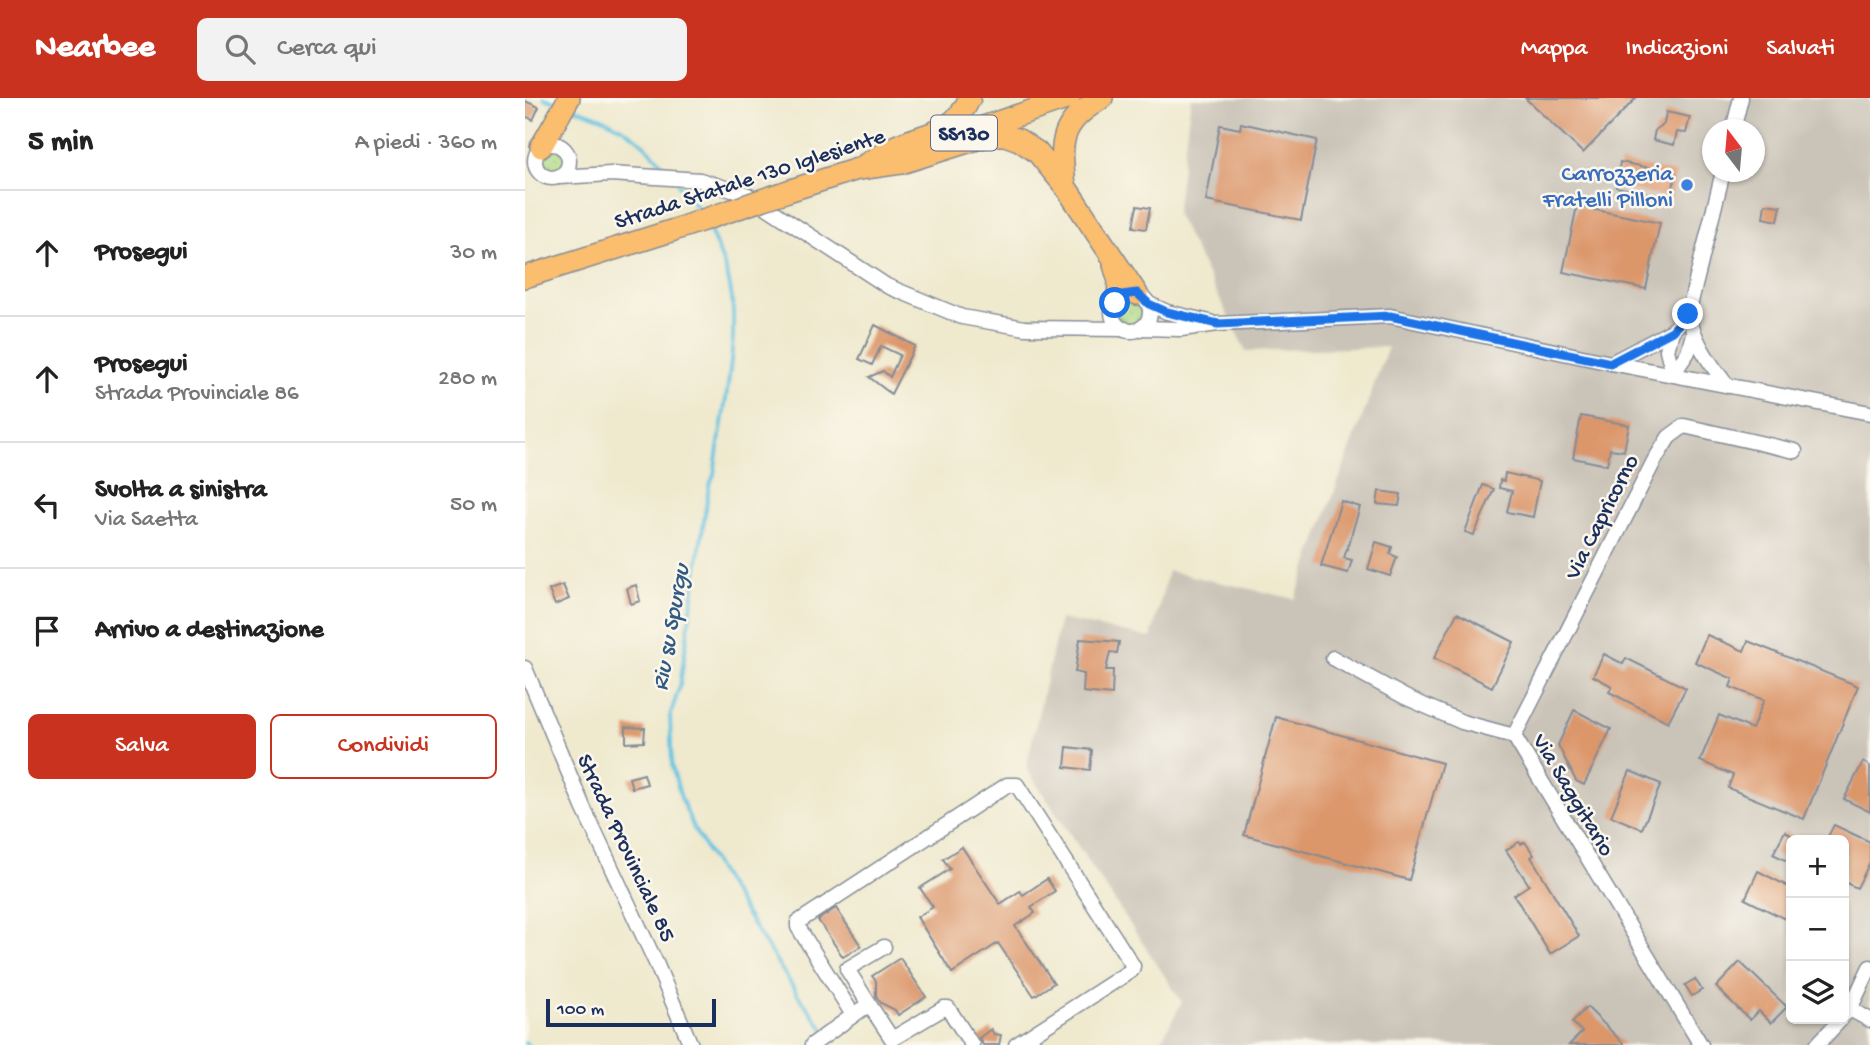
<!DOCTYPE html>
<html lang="it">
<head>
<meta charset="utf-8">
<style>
  :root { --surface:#fff; --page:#f2f2f2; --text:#222; --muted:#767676; --line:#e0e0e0; --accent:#c8321e }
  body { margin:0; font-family:"Gochi Hand",sans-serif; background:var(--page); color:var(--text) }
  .controls { position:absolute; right:21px; bottom:21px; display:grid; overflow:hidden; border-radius:10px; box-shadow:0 2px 5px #0004 }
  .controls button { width:63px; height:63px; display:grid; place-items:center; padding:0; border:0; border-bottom:2px solid var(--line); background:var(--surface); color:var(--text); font:35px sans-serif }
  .compass { position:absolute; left:1177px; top:21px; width:63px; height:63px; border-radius:50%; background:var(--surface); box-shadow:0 2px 5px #0004; rotate:344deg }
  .scale { position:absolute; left:21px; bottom:18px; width:170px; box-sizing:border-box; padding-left:7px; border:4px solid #1b2f5e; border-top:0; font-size:19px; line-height:24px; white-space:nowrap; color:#1b2f5e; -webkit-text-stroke:5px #fbf7ec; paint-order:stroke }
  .stop { position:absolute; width:21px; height:21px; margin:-16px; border:5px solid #1a73e8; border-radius:50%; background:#fff }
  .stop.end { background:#1a73e8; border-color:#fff; box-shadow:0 2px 7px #0008 }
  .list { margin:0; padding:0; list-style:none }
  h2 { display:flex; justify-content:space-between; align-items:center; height:91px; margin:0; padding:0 28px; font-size:30px }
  h2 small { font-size:23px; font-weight:400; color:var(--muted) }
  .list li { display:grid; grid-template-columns:46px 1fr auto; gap:21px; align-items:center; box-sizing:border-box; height:126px; padding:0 28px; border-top:2px solid var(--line) }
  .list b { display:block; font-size:26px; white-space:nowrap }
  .list p { margin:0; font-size:23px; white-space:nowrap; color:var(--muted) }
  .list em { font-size:23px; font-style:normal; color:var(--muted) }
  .actions { display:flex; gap:14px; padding:21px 28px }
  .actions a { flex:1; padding:16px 0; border:2px solid var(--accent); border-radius:10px; text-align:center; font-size:24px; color:var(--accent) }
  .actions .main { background:var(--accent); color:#fff }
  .icon { flex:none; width:38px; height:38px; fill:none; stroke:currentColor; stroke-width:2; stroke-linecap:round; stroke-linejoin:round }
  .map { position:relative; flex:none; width:1345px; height:947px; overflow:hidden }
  header { display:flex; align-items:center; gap:42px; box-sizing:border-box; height:98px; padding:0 35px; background:var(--accent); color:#fff }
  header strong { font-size:33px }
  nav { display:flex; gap:38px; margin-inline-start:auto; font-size:24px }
  .search { width:490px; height:63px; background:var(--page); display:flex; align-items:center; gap:18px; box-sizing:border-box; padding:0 24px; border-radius:10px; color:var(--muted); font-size:26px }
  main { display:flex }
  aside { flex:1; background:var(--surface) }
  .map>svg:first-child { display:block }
</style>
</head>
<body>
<header>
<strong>Nearbee</strong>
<div class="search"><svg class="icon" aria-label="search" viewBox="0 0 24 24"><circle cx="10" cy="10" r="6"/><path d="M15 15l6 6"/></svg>Cerca qui</div>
<nav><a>Mappa</a><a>Indicazioni</a><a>Salvati</a></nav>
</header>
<main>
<aside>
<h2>5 min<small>A piedi · 360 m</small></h2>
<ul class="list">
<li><svg class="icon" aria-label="ahead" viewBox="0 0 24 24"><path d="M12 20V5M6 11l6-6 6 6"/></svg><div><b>Prosegui</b></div><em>30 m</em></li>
<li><svg class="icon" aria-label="ahead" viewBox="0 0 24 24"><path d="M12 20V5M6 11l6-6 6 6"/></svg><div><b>Prosegui</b><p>Strada Provinciale 86</p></div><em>280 m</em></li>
<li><svg class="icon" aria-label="left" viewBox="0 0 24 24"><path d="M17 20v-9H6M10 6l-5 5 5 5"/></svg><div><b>Svolta a sinistra</b><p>Via Saetta</p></div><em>50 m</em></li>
<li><svg class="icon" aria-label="arrive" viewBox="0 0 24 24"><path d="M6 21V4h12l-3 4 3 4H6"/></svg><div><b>Arrivo a destinazione</b></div></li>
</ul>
<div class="actions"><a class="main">Salva</a><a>Condividi</a></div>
</aside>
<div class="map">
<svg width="1345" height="947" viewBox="0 0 1345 947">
  <defs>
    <pattern id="grass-dots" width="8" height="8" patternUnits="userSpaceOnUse" patternTransform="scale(1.75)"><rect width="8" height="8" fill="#aed985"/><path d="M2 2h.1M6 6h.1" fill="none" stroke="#95bb75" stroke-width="1.8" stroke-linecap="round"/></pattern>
  </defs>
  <rect width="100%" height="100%" fill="#fbf7ec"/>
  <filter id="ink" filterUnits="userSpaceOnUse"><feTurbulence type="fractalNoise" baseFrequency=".0143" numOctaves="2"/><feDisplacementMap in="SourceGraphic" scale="14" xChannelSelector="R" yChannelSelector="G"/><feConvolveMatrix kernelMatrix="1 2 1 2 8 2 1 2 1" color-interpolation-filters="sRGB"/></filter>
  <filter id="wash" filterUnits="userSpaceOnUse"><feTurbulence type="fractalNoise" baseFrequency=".00686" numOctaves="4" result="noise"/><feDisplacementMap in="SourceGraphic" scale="28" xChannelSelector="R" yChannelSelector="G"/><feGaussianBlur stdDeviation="1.57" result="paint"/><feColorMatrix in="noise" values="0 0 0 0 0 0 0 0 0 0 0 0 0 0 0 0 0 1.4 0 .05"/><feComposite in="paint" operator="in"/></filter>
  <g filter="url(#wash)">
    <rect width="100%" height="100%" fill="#efe9ce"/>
    <path fill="#cac3b8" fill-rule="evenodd" d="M666 0H1345V947H634L657 904 501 670 535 521 626 540 643 473 770 501 863 249 721 253 651 115ZM1188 32H1230V74H1188ZM1266 742H1319V921H1266Z"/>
    <g fill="url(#grass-dots)" stroke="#648472" stroke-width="2">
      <circle cx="27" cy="64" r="14"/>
      <circle cx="607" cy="214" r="14"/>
    </g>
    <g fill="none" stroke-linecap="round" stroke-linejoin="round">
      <g stroke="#63c3e1" stroke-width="3.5">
        <path d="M19 0 31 4"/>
        <path d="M48 10C87 21 114 36 139 68"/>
        <path d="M153 86 176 115"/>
        <path d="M183 128C191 148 201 167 205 189 216 240 196 323 189 377L184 388 155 587 145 618 147 668 156 700 169 731 198 780 273 897 301 934"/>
        <path d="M0 945 3 947"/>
      </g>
    </g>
    <g id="blocks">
      <g fill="#db966b">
        <path d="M1000 0H1111L1058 55Z"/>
        <path d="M0 3 14 9 8 22 0 18Z"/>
        <path d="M1141 14 1165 19 1161 35 1152 34 1149 47 1128 42 1130 32 1139 26Z"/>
        <path d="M716 25 792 42 776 122 681 103 695 27 715 31Z"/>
        <path d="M1095 64 1151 75 1146 100 1091 89Z"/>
        <path d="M1240 106 1256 108 1253 123 1238 120Z"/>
        <path d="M612 108 625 110 621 131 608 129Z"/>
        <path d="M1052 108 1135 125 1121 191 1038 174Z"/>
        <path d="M350 227 390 248 366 296 344 279 358 273 365 279 375 257 356 248 347 267 334 261Z"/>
        <path d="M1056 318 1104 327 1099 353 1085 351 1082 367 1048 360Z"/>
        <path d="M980 375 1015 383 1008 419 982 414 987 393 974 390 975 382 979 383Z"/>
        <path d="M958 387 969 391 949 437 940 434Z"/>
        <path d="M854 393 876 396 874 408 852 406Z"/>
        <path d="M816 403 835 409 819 460 827 462 823 475 796 468Z"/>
        <path d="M851 444 867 449 865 456 872 459 865 478 843 471Z"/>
        <path d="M38 487 44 501 30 507 24 492Z"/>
        <path d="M111 487 115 503 106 506 102 490Z"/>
        <path d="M932 515 989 544 967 589 909 560Z"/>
        <path d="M1182 537 1219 553 1223 543 1333 588 1279 721 1203 690 1208 677 1175 663 1194 617 1227 631 1239 602 1205 589 1208 581 1170 564Z"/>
        <path d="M555 541 594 544 592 555 585 554 581 572H588L587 597 558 594 559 576 550 574Z"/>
        <path d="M1079 556 1098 566 1101 560 1161 590 1143 624 1084 594 1087 588 1068 578Z"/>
        <path d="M1049 612 1086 631 1059 687 1051 683 1033 647Z"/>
        <path d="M751 619 917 665 884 782 719 737Z"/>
        <path d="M101 629 120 630 119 644 101 645Z"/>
        <path d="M542 649 567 652 565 672 540 669Z"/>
        <path d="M1338 664 1345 668V714L1319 701Z"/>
        <path d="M1105 673 1136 686 1117 731 1086 718Z"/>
        <path d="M119 676 122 686 107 690 104 680Z"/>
        <path d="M1309 727 1345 744V764L1332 790 1319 784V742H1301Z"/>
        <path d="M1260 733 1266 737V765L1248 756Z"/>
        <path d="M994 744 996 746 1000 744 1009 757 1006 759 1011 767 1054 838 1025 856 989 797 1004 787 981 752Z"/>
        <path d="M437 749 475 806 495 793 498 797 522 781 530 793 506 809 510 815 490 828 529 885 509 898 473 845 427 875 392 819 408 809 395 790 425 771 418 761Z"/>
        <path d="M1233 773 1266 790V824L1220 801Z"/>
        <path d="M311 810 336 848 318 859 293 822Z"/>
        <path d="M375 860 401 899 373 917 370 912 356 905 351 898V883L347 878Z"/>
        <path d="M1215 864 1262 909 1246 925 1234 913 1225 922 1191 889Z"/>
        <path d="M1170 881 1177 892 1167 898 1160 887Z"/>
        <path d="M1062 909 1100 947H1044L1057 934 1047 924Z"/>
        <path d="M466 931 469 936 476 937 474 947H458L454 940Z"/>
      </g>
    </g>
  </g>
  <g filter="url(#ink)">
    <use href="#blocks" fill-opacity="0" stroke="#858c96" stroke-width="2"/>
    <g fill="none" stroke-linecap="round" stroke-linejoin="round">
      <defs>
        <g id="minor">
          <path d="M1208 32 1216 0"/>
          <circle cx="27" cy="63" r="17"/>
          <path d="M1198 74 1163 216C1170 244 1183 263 1201 286"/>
          <path d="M34 79 86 76 175 82 223 97 362 188 437 219 500 230 600 231"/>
          <circle cx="606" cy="214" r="19"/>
          <path d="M624 206 642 214 685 224"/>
          <path d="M616 230 656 231 693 226 865 218 1086 265 1345 315"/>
          <path d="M1147 233 1142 252 1148 276"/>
          <path d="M1086 265 1147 233 1163 216"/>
          <path d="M1148 276 1163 254 1168 236"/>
          <path d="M808 560 880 599 937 624 989 638 1176 947"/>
          <path d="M0 570 58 709 131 865 166 947"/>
          <path d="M989 638 1129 363 1144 339 1159 328 1270 353"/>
          <path d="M344 906 322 871 359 849"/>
          <path d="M1325 911 1345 922"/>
          <path d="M328 917 273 829V824L482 687H492L608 868 607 872 491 947"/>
          <path d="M1319 917 1325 911 1345 869"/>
          <path d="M287 947 344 906 367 941 419 910H423L447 947"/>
          <path d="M1292 947 1316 921"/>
        </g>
        <g id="highway">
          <path d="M452 31 544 0"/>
          <path d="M16 49 44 0"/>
          <path d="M341 66C350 61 359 54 369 49 401 34 428 37 445 0"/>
          <path d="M334 71 376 65 465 37H480L494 42 512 54 540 88 612 196"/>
          <path d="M540 88C535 42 534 26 577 0"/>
          <path d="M263 93 345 67"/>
          <path d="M589 167 594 183 593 200"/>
          <path d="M0 179 146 133"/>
        </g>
      </defs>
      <use href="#minor" stroke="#858c96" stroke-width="17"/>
      <use href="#highway" stroke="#858c96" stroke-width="24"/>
      <use href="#minor" stroke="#fff" stroke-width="14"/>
      <use href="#highway" stroke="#fbbd6e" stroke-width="21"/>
      <defs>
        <path id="highway-bridge" d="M146 133 263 93"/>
      </defs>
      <use href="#highway-bridge" stroke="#858c96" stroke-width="24" stroke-linecap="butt"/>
      <use href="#highway-bridge" stroke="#fbbd6e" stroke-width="21"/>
    </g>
  </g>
  <g fill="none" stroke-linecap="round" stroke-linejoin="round" filter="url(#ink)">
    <path stroke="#1a73e8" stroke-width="9" d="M590 205 597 197 612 195 624 206 642 214 693 226 865 218 1086 265 1147 233 1163 216"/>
  </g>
  <circle fill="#3f7fe0" stroke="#fbf7ec" stroke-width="2.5" cx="1162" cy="87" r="7"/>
  <g text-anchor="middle" stroke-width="5" stroke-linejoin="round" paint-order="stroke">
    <rect fill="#fbf7ec" stroke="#5e6b89" stroke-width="2" x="406" y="17.5" width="66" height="35" rx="5"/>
    <g font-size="21" font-weight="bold" fill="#1b2f5e">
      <text x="439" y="42">SS130</text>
    </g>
    <g font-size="23" fill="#366cbe" stroke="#fbf7ec" text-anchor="end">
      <text x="1148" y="82">Carrozzeria<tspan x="1148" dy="26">Fratelli Pilloni</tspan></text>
    </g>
    <g font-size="23" fill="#1b2f5e" stroke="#fbf7ec">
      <text transform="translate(224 79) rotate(-18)" y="8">Strada Statale 130 Iglesiente</text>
      <text transform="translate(1075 418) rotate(-63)" y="8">Via Capricorno</text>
      <text transform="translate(1050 696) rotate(59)" y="8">Via Saggitario</text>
      <text transform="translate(103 749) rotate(65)" y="8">Strada Provinciale 85</text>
    </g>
    <g font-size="24" font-style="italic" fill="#315b85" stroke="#fbf7ec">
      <text transform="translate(144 529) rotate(-80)" y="8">Riu su Spurgu</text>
    </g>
  </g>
</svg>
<div class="controls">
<button>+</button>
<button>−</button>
<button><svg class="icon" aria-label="layers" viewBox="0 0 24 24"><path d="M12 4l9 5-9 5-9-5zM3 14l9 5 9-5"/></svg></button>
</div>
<svg class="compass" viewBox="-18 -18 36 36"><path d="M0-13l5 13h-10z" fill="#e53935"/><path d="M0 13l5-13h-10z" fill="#767676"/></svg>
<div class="scale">100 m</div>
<div class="stop" style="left:590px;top:205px"></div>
<div class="stop end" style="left:1163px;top:216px"></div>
</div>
</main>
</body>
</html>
